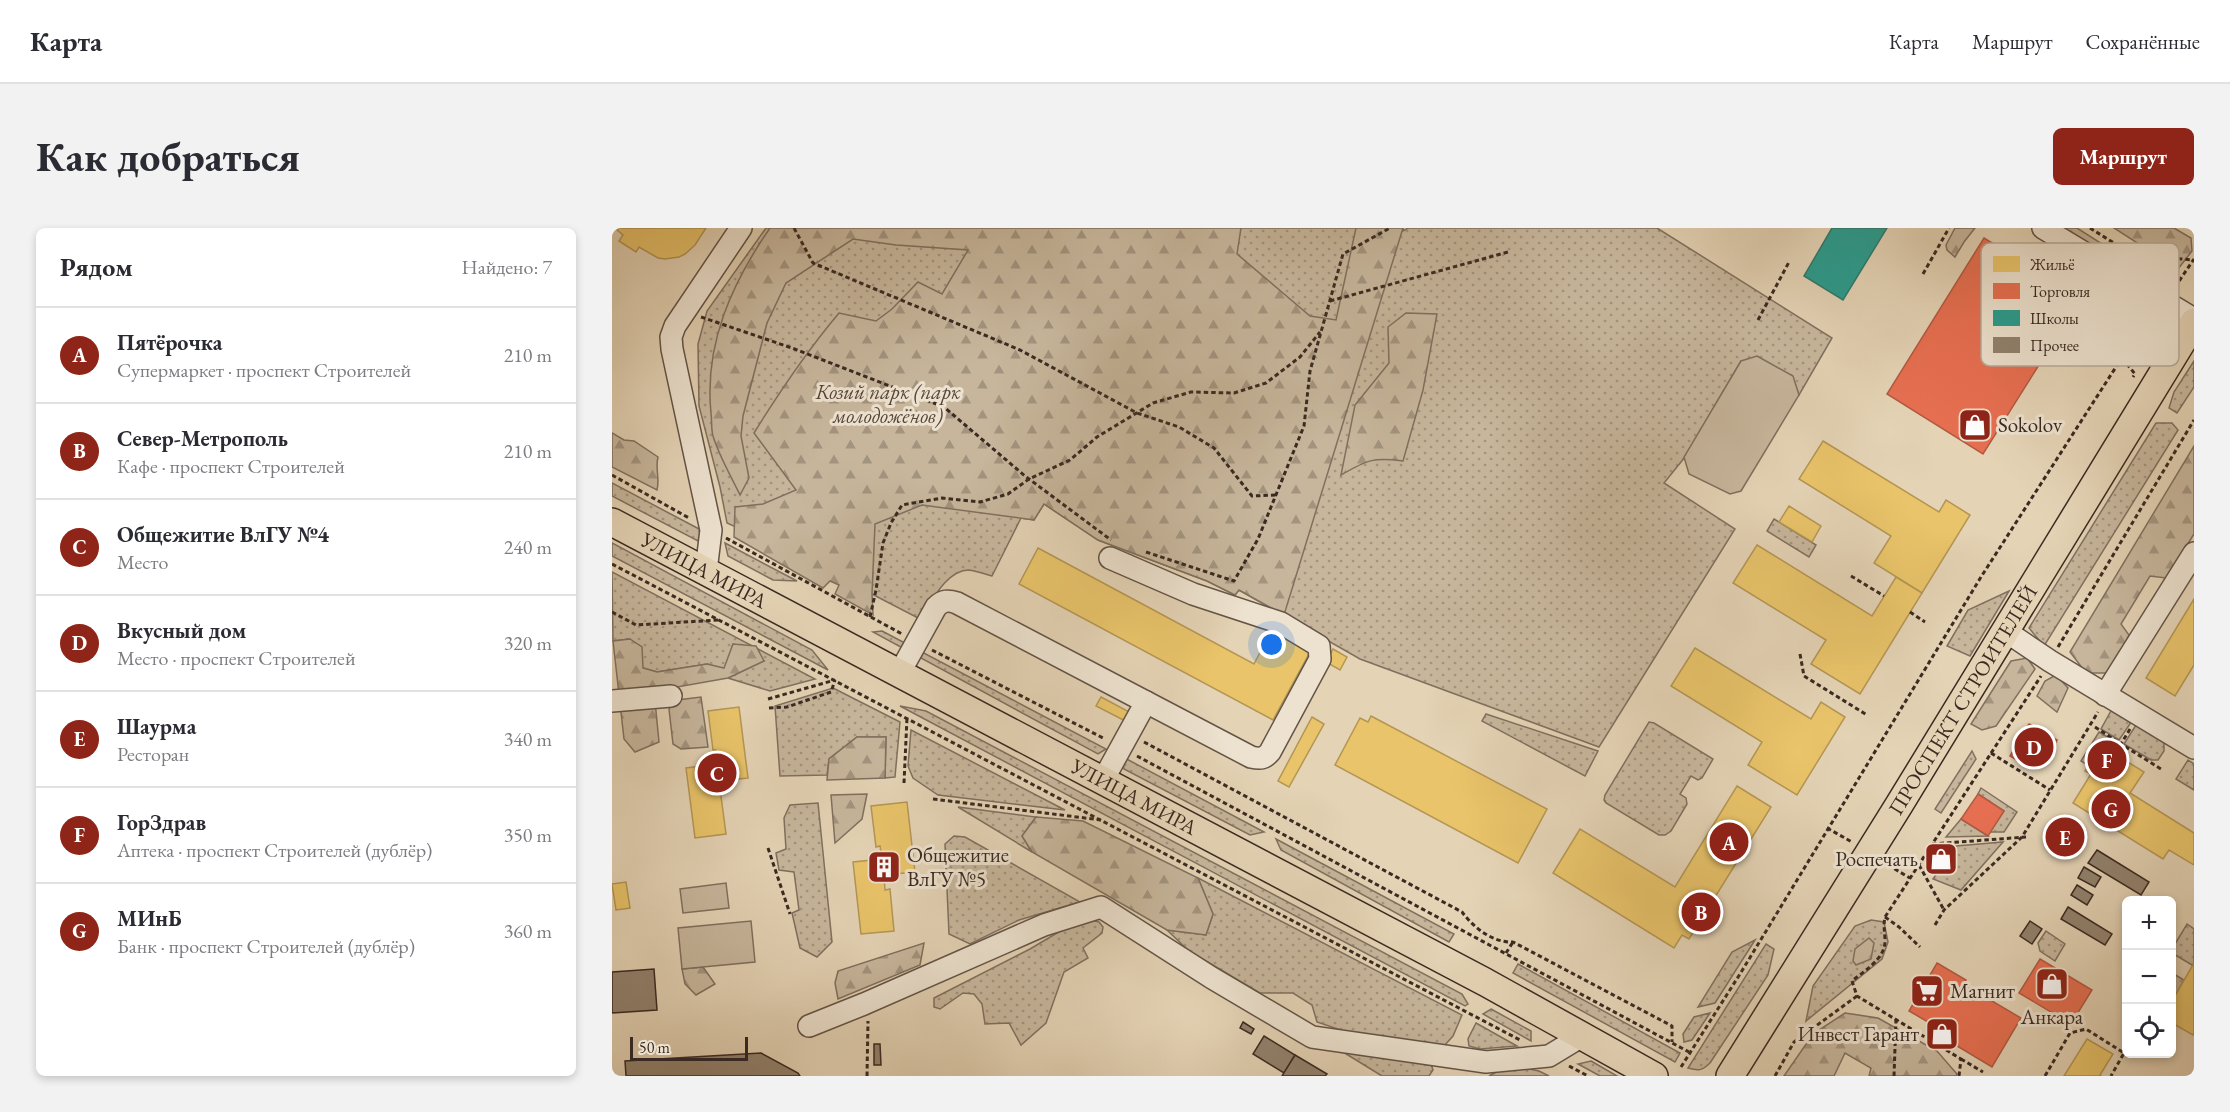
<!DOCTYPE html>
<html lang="ru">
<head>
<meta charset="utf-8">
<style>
  :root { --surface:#fff; --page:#f2f2f3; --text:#2b2b33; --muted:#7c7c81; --line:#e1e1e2; --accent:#8f2418 }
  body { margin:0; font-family:"EB Garamond",serif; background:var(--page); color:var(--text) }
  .controls { position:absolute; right:18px; bottom:18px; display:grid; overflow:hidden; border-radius:9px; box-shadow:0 3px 9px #0003 }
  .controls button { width:54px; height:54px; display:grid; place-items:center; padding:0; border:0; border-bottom:2px solid var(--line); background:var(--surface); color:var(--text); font:30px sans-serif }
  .scale { position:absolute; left:18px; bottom:15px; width:118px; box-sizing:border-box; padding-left:6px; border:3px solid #3a2a22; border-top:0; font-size:16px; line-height:21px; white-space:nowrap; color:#3a2a22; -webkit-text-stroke:4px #ede2cf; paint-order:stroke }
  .you { position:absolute; left:660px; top:417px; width:21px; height:21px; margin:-15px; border:4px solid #fff; border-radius:50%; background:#1a73e8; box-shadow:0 0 0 9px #1a73e833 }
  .badge { display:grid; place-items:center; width:39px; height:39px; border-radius:50%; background:var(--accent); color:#fff; font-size:20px; font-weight:700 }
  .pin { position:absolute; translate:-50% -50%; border:3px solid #fff; box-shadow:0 2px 6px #0006 }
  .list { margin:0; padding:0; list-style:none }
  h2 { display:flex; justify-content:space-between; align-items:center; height:78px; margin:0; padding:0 24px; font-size:26px }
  h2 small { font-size:20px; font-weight:400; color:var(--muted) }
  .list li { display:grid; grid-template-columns:39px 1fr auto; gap:18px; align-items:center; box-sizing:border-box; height:96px; padding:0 24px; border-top:2px solid var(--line) }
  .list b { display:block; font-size:22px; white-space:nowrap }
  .list p { margin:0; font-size:20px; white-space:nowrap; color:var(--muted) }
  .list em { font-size:20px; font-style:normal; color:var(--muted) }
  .icon { flex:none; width:33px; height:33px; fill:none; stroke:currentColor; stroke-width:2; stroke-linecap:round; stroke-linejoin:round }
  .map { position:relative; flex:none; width:1582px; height:848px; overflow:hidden; border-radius:9px }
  header { display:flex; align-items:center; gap:36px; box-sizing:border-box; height:84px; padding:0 30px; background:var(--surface); border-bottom:2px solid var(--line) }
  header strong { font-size:28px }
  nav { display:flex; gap:33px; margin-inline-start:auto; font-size:21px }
  .intro { display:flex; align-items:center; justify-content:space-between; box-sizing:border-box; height:144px; padding:0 36px }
  h1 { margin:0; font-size:42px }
  .button { padding:15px 27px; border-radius:9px; background:var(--accent); color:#fff; font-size:21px; font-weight:700 }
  main { display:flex; gap:36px; padding:0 36px }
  aside { flex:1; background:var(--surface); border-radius:9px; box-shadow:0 3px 9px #0003 }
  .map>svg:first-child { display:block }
</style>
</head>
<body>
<header>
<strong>Карта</strong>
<nav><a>Карта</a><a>Маршрут</a><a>Сохранённые</a></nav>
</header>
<div class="intro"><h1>Как добраться</h1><a class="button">Маршрут</a></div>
<main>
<aside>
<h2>Рядом<small>Найдено: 7</small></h2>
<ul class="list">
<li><span class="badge">A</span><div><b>Пятёрочка</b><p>Супермаркет · проспект Строителей</p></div><em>210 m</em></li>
<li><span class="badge">B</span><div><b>Север-Метрополь</b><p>Кафе · проспект Строителей</p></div><em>210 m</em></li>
<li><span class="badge">C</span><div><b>Общежитие ВлГУ №4</b><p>Место</p></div><em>240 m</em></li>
<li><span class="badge">D</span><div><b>Вкусный дом</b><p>Место · проспект Строителей</p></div><em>320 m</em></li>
<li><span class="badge">E</span><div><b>Шаурма</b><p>Ресторан</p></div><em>340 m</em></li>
<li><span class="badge">F</span><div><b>ГорЗдрав</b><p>Аптека · проспект Строителей (дублёр)</p></div><em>350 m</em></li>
<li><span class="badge">G</span><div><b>МИнБ</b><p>Банк · проспект Строителей (дублёр)</p></div><em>360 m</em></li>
</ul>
</aside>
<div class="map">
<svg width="1582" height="848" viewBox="0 0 1582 848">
  <defs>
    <pattern id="grass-dots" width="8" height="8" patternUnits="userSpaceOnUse" patternTransform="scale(1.5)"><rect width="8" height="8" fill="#c7b69c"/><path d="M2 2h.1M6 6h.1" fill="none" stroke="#a3947f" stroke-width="1.8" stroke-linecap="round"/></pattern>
    <pattern id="forest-firs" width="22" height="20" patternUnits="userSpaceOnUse" patternTransform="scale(1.5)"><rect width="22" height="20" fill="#c7b69c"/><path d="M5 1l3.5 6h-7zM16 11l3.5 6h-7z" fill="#a3947f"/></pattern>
  </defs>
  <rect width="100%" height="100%" fill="#e4d3b5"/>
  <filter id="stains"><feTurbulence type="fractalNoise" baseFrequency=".00333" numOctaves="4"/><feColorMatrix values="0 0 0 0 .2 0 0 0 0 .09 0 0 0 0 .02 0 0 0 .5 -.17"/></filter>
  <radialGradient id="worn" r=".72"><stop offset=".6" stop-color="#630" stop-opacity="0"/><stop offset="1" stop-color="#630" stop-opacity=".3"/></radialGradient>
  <g fill="url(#grass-dots)" stroke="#80705f" stroke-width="1.5">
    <path d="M154 0H791V3L796 0H1045L1220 110 1187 167 1180 148 1129 133 1073 229 1052 255 1123 301 987 519 748 431 627 362 623 367 595 353 486 312 432 276 422 292 409 290 380 348C372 346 365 343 357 342 334 342 319 375 308 391L175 322 115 295 108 259 87 178 86 116 95 83Z"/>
    <path d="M1582 133V159L1565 185 1557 180 1562 164Z"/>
    <path d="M1544 195H1560L1566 202 1432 418 1417 400Z"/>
    <path d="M0 255 89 302 86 313 0 268Z"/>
    <path d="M1162 291 1204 317 1197 329 1155 303Z"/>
    <path d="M0 315 200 422 216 442 0 328Z"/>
    <path d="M113 315 185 353 161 352 116 328Z"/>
    <path d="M0 344 203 451 158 463 116 450 152 433 121 416 113 441 95 436 45 444 31 440 18 411 1 413Z"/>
    <path d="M1397 363 1358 428 1335 418 1356 382Z"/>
    <path d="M270 403 494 521 486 526 261 404Z"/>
    <path d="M221 460 288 494 283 549 273 550 274 509H245L217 531 215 547 168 548 163 478Z"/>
    <path d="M288 478 314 483 850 766 856 776 853 778Z"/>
    <path d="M1500 481 1520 493 1507 512 1489 501Z"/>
    <path d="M874 486 986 523 973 548 870 493Z"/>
    <path d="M1037 494 1042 495 1101 531 1090 550 1086 552 1079 548 1068 566 1074 570 1075 576 1059 603 1053 607H1047L994 575 992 572 993 567Z"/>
    <path d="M1524 497 1552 514V523L1546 532H1539L1512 516Z"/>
    <path d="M299 502 453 582 326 567 301 550 296 538Z"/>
    <path d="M1487 504 1499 511 1485 532 1479 528 1474 536 1469 533Z"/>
    <path d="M1360 523 1364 531 1329 585 1323 581Z"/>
    <path d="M509 528 652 604 638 607 512 541Z"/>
    <path d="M1576 532 1582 536V562L1564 551Z"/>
    <path d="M1369 560 1405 584 1392 604H1378L1392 583 1366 566Z"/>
    <path d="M206 575 220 714 205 729 188 720 180 685 187 682 182 644 167 642 164 625 174 621 172 590 178 577Z"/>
    <path d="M346 579 424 589 410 608 420 624Z"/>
    <path d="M1349 591 1376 608 1334 609Z"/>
    <path d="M342 608 353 609 468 674 407 692 358 716 337 706 333 616Z"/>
    <path d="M664 611 842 706 837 714 669 622Z"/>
    <path d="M1391 614 1349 662 1321 651 1344 618Z"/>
    <path d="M586 650 850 787 841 808 832 818 752 810 705 794 700 777 681 765H648L577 723 555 702 594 707 601 686Z"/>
    <path d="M479 692 487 694 491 699 490 705 471 720 476 730 452 744 434 795 409 817 397 795 373 796 370 776 362 766 351 765 328 781 322 779V770L418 721 450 702Z"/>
    <path d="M1259 692 1272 694 1276 714 1270 731 1194 793 1201 758 1243 698Z"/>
    <path d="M1575 696 1582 701V735L1580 737 1560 725V721Z"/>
    <path d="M1434 703 1453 716 1443 733 1428 723 1426 715Z"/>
    <path d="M1143 712 1103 775 1086 779 1120 724Z"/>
    <path d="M1154 716 1162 721 1156 747 1098 835C1090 843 1086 843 1076 840Z"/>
    <path d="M906 736 1068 825 1063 834 901 745Z"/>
    <path d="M1560 745 1572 752 1560 773Z"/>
    <path d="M879 781 919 803V813L871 786Z"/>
    <path d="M1098 785 1080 812 1072 814 1071 806 1082 789Z"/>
    <path d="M864 795 905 818 868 821 857 818 856 811Z"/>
    <path d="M731 824 819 836 821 842 817 848H770Z"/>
    <path d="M979 833 1005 848H988L966 836Z"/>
    <path d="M907 839 927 843 937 848H877L892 840Z"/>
  </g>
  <g fill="url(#forest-firs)" stroke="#80705f" stroke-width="1.5">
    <path d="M158 0H629L625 26 698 88 724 92 744 0H791L672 387 627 362 623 367 595 353 486 312 432 276 422 292 310 277 263 296 260 366 261 387 223 366 227 357 218 353 211 360 122 309 123 279 151 276 184 262 142 205C168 163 195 123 227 85L264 93 280 81 306 54 330 66 356 22 284 17 241 11 174 55 155 95 131 188 129 208 137 250 128 267C119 248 107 228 101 208 99 201 100 192 99 185 92 116 120 55 158 0Z"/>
    <path d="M1343 0H1363L1352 14 1343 29 1335 22 1334 17Z"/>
    <path d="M1442 0H1465L1553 56 1542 63Z"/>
    <path d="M1502 0H1562L1579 10 1580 23 1566 41Z"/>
    <path d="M794 85 825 86 811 162 791 233C761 229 755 232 729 247L743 177 777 135 776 99Z"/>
    <path d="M0 205 12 212 22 213 46 229C43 240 48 251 45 262L0 239Z"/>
    <path d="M1582 218V306L1554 350 1538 348 1509 396 1517 407 1497 445H1474L1458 424Z"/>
    <path d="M18 411 30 419 31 440 45 444 95 436 112 440 121 416 144 418 152 433 116 450 42 463 47 514 23 524 12 511 1 413Z"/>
    <path d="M1415 430 1423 441 1384 498 1370 502 1359 496 1399 433Z"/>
    <path d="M1444 447 1456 460 1445 484 1425 468 1433 453Z"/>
    <path d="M89 469 96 519 69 521 61 516 57 481 65 472Z"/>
    <path d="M245 509H274L273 550 215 552 217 531Z"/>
    <path d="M255 566 250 591 223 615 219 567Z"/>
    <path d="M424 589 471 593 586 650 601 686 594 707 555 702 420 624 410 608Z"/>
    <path d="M1257 710 1262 715 1259 731 1244 737 1241 733 1243 721Z"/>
    <path d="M312 715 308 737 226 771 223 755 226 743Z"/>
    <path d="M91 739 103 756 84 767 73 756 70 741Z"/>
    <path d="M1233 785 1266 790 1325 823 1345 846 1344 848H1257L1259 840 1233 825 1222 848H1172L1201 806Z"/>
  </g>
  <g fill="#c7b69c" stroke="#80705f" stroke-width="1.5">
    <path d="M1145 128 1181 148 1187 167 1129 263 1118 266 1077 246 1072 229 1129 133Z"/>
    <path d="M114 655 117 680 71 685 68 661Z"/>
    <path d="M139 693 143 734 70 741 66 700Z"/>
  </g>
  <g fill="#e9c46a" stroke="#b49654" stroke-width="1.5">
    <path d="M7 0H94L83 17 73 26 67 29 53 31 46 30 27 19 24 24 7 13 11 7 5 2Z"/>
    <path d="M1211 213 1327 284 1334 272 1358 287 1310 365 1262 335 1279 308 1187 251Z"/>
    <path d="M1177 278 1209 298 1200 314 1167 294Z"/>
    <path d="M1145 317 1260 388 1284 349 1310 365 1248 466 1199 436 1214 412 1121 355Z"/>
    <path d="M426 320 642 436 660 401 699 422 661 492 407 356Z"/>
    <path d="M1582 371V437L1563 468 1534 450Z"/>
    <path d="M1083 420 1199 491 1209 474 1233 489 1185 567 1136 537 1150 514 1059 458Z"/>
    <path d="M721 421 735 429 728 442 714 434Z"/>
    <path d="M489 469 523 487 519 496 484 478Z"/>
    <path d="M127 479 136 550 107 553 114 606 83 610 74 540 106 536 104 522H101L96 483Z"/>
    <path d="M759 488 935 581 906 635 723 537 748 490 756 494Z"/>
    <path d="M700 489 712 496 677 559 666 553Z"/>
    <path d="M1495 521 1532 544 1518 565 1582 605V637L1557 622 1551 631 1461 575 1479 546 1473 543 1478 535 1484 538Z"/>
    <path d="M1125 558 1159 579 1077 711 1070 707 1062 720 941 645 968 601 1063 659Z"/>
    <path d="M295 574 303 644 272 647 273 662 278 661 282 703 249 706 241 634 270 631 268 618 264 619 259 578Z"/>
    <path d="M14 654 18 680 4 682 0 656Z"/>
    <path d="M1582 735V805L1581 807 1560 795V773Z"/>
    <path d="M1475 811 1501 826 1488 847 1489 848H1452Z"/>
  </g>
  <g fill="#e76f51" stroke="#b35a43" stroke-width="1.5">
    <path d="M1372 10 1469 70 1371 226 1275 166Z"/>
    <path d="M1417 496 1445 512 1433 533 1418 525 1412 536 1398 528Z"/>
    <path d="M1366 566 1392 583 1376 608 1349 591Z"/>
    <path d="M1452 604 1460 609 1455 616 1447 611Z"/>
    <path d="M1330 626 1334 629 1328 637 1324 634Z"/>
    <path d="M1428 731 1480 762 1459 796 1407 765Z"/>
    <path d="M1325 735 1354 752 1351 756 1409 790 1380 839 1320 803 1323 798 1297 783Z"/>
  </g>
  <path fill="#2a9d8f" stroke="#2f7a6e" stroke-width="1.5" d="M1220 0H1275L1231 72 1192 48Z"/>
  <g fill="#92826e" stroke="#3a2a22" stroke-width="1.5">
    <path d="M1485 622 1537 654 1529 667 1476 635Z"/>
    <path d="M1472 639 1489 649 1483 659 1466 650Z"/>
    <path d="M1465 657 1481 667 1475 677 1459 667Z"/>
    <path d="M1456 679 1500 706 1493 717 1449 691Z"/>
    <path d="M1418 693 1430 701 1420 716 1408 708Z"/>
    <path d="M42 741 45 782 0 785V744Z"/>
    <path d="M631 794 642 801 639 806 628 800Z"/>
    <path d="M652 808 683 827 672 845 641 826Z"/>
    <path d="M262 816H268L269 837H262Z"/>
    <path d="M149 825 186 845 188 848H14L13 833Z"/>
    <path d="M683 827 715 846 713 848H670Z"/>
  </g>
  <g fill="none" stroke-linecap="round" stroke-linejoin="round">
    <defs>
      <g id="minor">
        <path d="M1431 0 1582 91"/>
        <path d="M498 330 581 366 669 395 707 418 708 431 658 524C652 531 648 531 639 529L534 474"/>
        <path d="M94 343 99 302 60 121 59 109 63 98 129 0"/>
        <path d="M1392 402 1438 433 1582 520"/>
        <path d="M287 446 324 379C331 372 336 372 345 375L534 474 490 554"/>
        <path d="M1493 467 1582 325"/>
        <path d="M0 473 59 468"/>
        <path d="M197 798 252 776 432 697 489 679 600 750 700 809 874 834 937 828 970 808"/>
      </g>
      <g id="major">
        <path id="s1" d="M0 294 873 754 1042 848"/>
        <path id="s2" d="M1118 848 1287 577 1582 94"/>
      </g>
    </defs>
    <use href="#minor" stroke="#645447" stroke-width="24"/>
    <use href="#major" stroke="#3a2a22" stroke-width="30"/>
    <g stroke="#3a2a22" stroke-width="3" stroke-dasharray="4.5 3" stroke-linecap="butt">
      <path d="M182 0 201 35 408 122 525 185 567 199 602 220 640 268 664 267"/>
      <path d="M1478 0 1567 56"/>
      <path d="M1521 27 1581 32"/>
      <path d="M1311 46 1337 0"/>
      <path d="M1563 59 1582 31"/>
      <path d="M718 73 896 24"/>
      <path d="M89 89 180 120 332 179 413 248 499 312"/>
      <path d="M1146 92 1177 34"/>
      <path d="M1510 130 1523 146 1521 149"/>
      <path d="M0 247 77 290"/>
      <path d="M114 310 290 406"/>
      <path d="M534 324 622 353 646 311 692 198 698 143 731 26 778 0"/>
      <path d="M0 336 908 812"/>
      <path d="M1239 348 1272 368"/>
      <path d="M0 384 24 397 106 392"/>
      <path d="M1298 384 1313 394"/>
      <path d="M258 389 264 362 271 315 279 295 290 277 330 270 368 274 396 266 417 251 458 232 485 209 541 175 579 164 622 165 654 155 688 129 708 104"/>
      <path d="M1446 419 1582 192"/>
      <path d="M320 422 493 511"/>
      <path d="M1188 426 1192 448 1255 487"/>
      <path d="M156 471 223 452"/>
      <path d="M157 480 175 479 219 464 223 452"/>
      <path d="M1483 499 1509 516"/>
      <path d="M1518 501 1509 516 1549 541"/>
      <path d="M532 514 850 684C862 700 881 715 901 714L1060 798V814"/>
      <path d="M1379 525 1438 562"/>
      <path d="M525 528 1077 824"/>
      <path d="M292 555 295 490"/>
      <path d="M321 571 489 592"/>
      <path d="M1215 600 1240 614"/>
      <path d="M1320 616 1414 609"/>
      <path d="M156 620 178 686"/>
      <path d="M1276 637 1298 650"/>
      <path d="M1307 637 1332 682"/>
      <path d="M1273 689 1287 699 1308 719"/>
      <path d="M1323 697 1332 682 1410 609 1486 484"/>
      <path d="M894 725 901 714"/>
      <path d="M1349 831 1371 844"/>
      <path d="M957 838 976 848"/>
      <path d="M1069 839 1128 746 1369 349 1538 86"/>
      <path d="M255 848 256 793"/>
      <path d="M1163 848 1182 814 1245 768"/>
      <path d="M1282 848 1284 791"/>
      <path d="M1347 848 1349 831 1245 768 1240 753C1252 743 1273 731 1273 713 1273 704 1271 698 1273 689L1429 448"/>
      <path d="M1433 848 1458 805 1474 801 1512 825 1499 848"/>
    </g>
    <use href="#minor" stroke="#ede2cf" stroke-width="21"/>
    <use href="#major" stroke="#e4d3b5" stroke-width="27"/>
  </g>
  <defs>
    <symbol id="shop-square" viewBox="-11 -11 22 22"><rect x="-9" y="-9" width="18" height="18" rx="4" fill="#8f2418" stroke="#ede2cf"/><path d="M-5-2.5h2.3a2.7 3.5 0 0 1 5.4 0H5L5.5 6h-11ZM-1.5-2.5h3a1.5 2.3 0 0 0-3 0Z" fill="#fff"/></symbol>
    <symbol id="building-square" viewBox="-11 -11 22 22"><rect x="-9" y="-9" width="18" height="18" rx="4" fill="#8f2418" stroke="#ede2cf"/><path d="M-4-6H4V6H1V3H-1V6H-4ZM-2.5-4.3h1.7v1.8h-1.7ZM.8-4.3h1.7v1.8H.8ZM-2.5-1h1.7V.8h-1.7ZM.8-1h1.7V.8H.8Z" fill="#fff"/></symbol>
    <symbol id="supermarket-square" viewBox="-11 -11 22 22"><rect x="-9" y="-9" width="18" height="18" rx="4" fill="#8f2418" stroke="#ede2cf"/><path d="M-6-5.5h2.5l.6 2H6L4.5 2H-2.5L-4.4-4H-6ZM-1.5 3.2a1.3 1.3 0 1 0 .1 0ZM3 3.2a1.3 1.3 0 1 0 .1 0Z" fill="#fff"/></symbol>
  </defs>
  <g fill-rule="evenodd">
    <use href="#shop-square" x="1344" y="178" width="38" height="38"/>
    <use href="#shop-square" x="1310" y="612" width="38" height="38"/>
    <use href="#building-square" x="253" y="620" width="38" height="38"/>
    <use href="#shop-square" x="1421" y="737" width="38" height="38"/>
    <use href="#supermarket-square" x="1296" y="744" width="38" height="38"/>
    <use href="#shop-square" x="1311" y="787" width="38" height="38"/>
  </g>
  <g text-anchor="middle" stroke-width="6" stroke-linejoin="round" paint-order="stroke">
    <g font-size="21" font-style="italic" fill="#56463a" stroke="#ede2cf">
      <text x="276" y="171">Козий парк (парк<tspan x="276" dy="24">молодожёнов)</tspan></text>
    </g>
    <g font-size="21" fill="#3a2a22" stroke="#ede2cf" text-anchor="start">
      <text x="1386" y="204">Sokolov</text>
      <text x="295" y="634">Общежитие<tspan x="295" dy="24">ВлГУ №5</tspan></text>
      <text x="1306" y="638" text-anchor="end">Роспечать</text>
      <text x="1338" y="770">Магнит</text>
      <text x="1440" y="796" text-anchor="middle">Анкара</text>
      <text x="1307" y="813" text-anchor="end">Инвест Гарант</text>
    </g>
    <g font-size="21" fill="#3a2a22" stroke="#ede2cf">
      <text dy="7" stroke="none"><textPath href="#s1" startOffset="104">УЛИЦА МИРА</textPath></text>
      <text dy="7" stroke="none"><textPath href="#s2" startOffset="442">ПРОСПЕКТ СТРОИТЕЛЕЙ</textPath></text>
      <text dy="7" stroke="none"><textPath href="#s1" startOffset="590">УЛИЦА МИРА</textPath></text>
    </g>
  </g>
  <rect x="1369" y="15" width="198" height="123" rx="9" fill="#ede2cf" stroke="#b7ab9b" stroke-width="1.5"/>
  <rect x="1381" y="28" width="27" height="16" fill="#e9c46a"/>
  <rect x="1381" y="55" width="27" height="16" fill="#e76f51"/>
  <rect x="1381" y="82" width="27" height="16" fill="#2a9d8f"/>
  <rect x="1381" y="109" width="27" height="16" fill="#92826e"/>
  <g font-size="16" fill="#3a2a22">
    <text x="1418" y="42">Жильё</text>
    <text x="1418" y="69">Торговля</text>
    <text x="1418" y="96">Школы</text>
    <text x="1418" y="123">Прочее</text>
  </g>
  <rect width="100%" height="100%" filter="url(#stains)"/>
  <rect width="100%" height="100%" fill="url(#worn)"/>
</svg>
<div class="controls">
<button>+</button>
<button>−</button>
<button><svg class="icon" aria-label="locate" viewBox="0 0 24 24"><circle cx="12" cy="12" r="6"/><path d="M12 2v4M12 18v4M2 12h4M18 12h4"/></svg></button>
</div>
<div class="scale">50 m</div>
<div class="you"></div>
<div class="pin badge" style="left:1117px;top:614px">A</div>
<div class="pin badge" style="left:1089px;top:684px">B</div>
<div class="pin badge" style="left:105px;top:545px">C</div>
<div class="pin badge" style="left:1422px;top:519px">D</div>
<div class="pin badge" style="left:1453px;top:609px">E</div>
<div class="pin badge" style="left:1495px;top:532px">F</div>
<div class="pin badge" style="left:1499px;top:581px">G</div>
</div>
</main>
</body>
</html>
